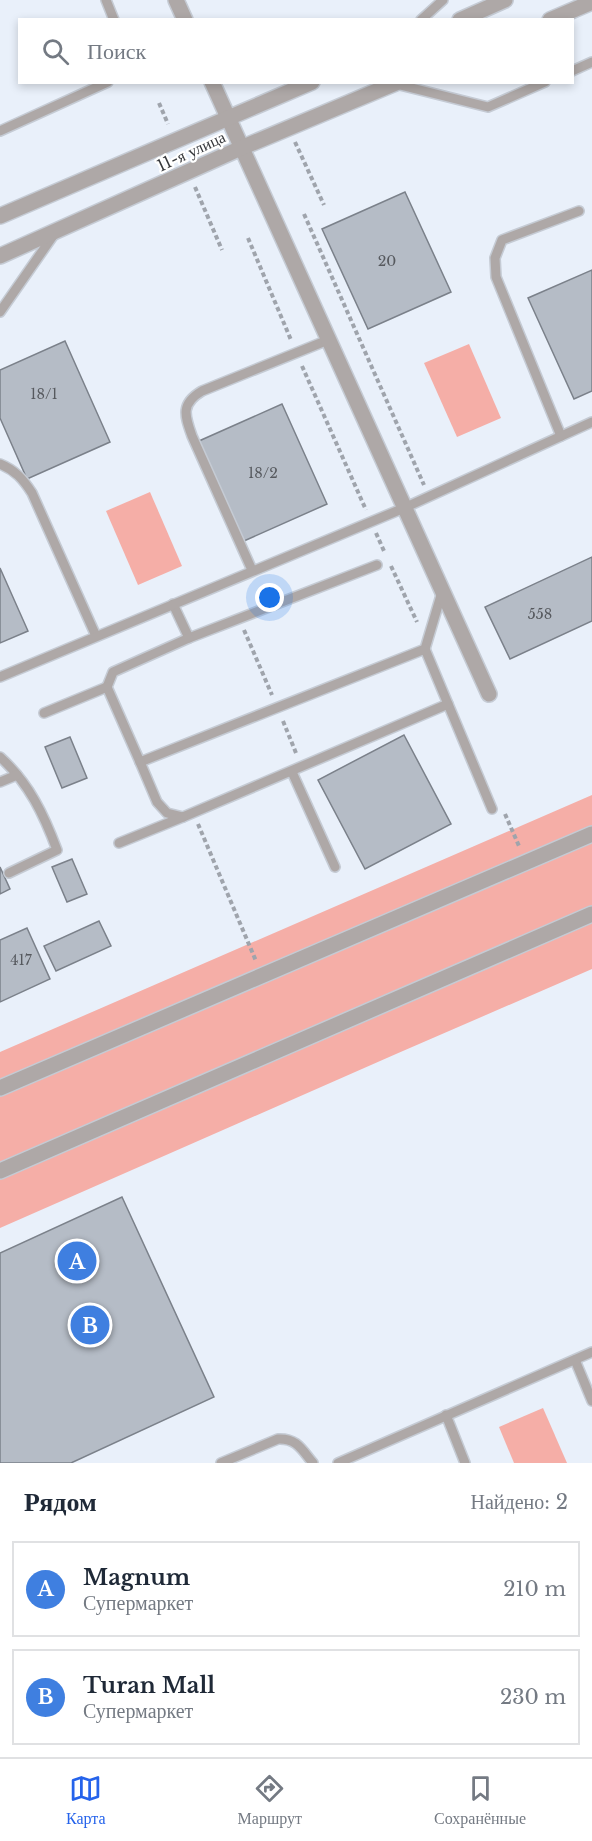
<!DOCTYPE html>
<html lang="ru">
<head>
<meta charset="utf-8">
<style>
  :root { --surface:#fff; --page:#f2f2f3; --text:#1f2937; --muted:#747a83; --line:#e0e1e3; --accent:#2563eb }
  body { margin:0; font-family:"Libre Baskerville",serif; background:var(--page); color:var(--text) }
  .you { position:absolute; left:270px; top:598px; width:21px; height:21px; margin:-15px; border:4px solid #fff; border-radius:50%; background:#1a73e8; box-shadow:0 0 0 9px #1a73e833 }
  .badge { display:grid; place-items:center; width:39px; height:39px; border-radius:50%; background:var(--accent); color:#fff; font-size:20px; font-weight:700 }
  .pin { position:absolute; translate:-50% -50%; border:3px solid #fff; box-shadow:0 2px 6px #0006 }
  .list { margin:0; padding:0; list-style:none }
  h2 { display:flex; justify-content:space-between; align-items:center; height:78px; margin:0; padding:0 24px; font-size:26px }
  h2 small { font-size:20px; font-weight:400; color:var(--muted) }
  .list li { display:grid; grid-template-columns:39px 1fr auto; gap:18px; align-items:center; box-sizing:border-box; height:96px; margin:0 12px 12px; padding:0 12px; border:2px solid var(--line); border-radius:0px }
  .list b { display:block; font-size:22px; white-space:nowrap }
  .list p { margin:0; font-size:20px; white-space:nowrap; color:var(--muted) }
  .list em { font-size:20px; font-style:normal; color:var(--muted) }
  .icon { flex:none; width:33px; height:33px; fill:none; stroke:currentColor; stroke-width:2; stroke-linecap:round; stroke-linejoin:round }
  .map { position:relative; flex:none; width:592px; height:1463px; overflow:hidden }
  .search { position:absolute; background:var(--surface); box-shadow:0 3px 9px #0003; left:18px; right:18px; top:18px; height:66px; display:flex; align-items:center; gap:15px; box-sizing:border-box; padding:0 21px; border-radius:0px; color:var(--muted); font-size:22px }
  .sheet { height:294px; background:var(--surface) }
  nav { display:flex; justify-content:space-around; align-items:center; box-sizing:border-box; height:84px; border-top:2px solid var(--line); background:var(--surface); font-size:16px; color:var(--muted) }
  nav a { display:grid; justify-items:center; gap:3px }
  nav .on { color:var(--accent) }
  .map>svg:first-child { display:block }
</style>
</head>
<body>
<div class="map">
<svg width="592" height="1463" viewBox="0 0 592 1463">
  <rect width="100%" height="100%" fill="#e9f0fa"/>
  <g fill="#f5aea7">
    <path d="M469 344 501 418 457 437 424 363Z"/>
    <path d="M150 492 182 566 138 585 106 511Z"/>
    <path d="M592 795V969L396 1054 0 1228V1052Z"/>
    <path d="M543 1408 567 1463H514L499 1427Z"/>
  </g>
  <g fill="#b5bcc6" stroke="#7b818a" stroke-width="1.5">
    <path d="M405 192 451 292 368 329 322 229Z"/>
    <path d="M592 270V391L574 399 528 298Z"/>
    <path d="M65 341 110 442 27 479 0 418V370Z"/>
    <path d="M282 404 327 504 244 541 199 441Z"/>
    <path d="M592 557V621L510 659 485 607Z"/>
    <path d="M0 568 28 631 0 643Z"/>
    <path d="M404 735 451 824 365 869 318 780Z"/>
    <path d="M70 737 87 778 62 788 45 747Z"/>
    <path d="M72 859 87 894 67 902 52 867Z"/>
    <path d="M0 867 10 889 0 894Z"/>
    <path d="M99 921 111 946 56 971 44 946Z"/>
    <path d="M27 928 50 979 0 1002V940Z"/>
    <path d="M122 1197 214 1397 71 1463H0V1253Z"/>
  </g>
  <g fill="none" stroke-linecap="round" stroke-linejoin="round">
    <defs>
      <g id="lane">
        <path d="M106 0 114 20"/>
        <path d="M421 20 443 0"/>
        <path d="M572 71 592 62"/>
        <path d="M396 84 488 107 545 82"/>
        <path d="M0 131 108 82"/>
        <path d="M0 312 55 233"/>
        <path d="M561 436 496 277 495 258 502 240 579 211"/>
        <path d="M0 464C15 470 23 479 32 493L96 636"/>
        <path d="M252 570 192 436C185 416 180 404 202 391L328 340"/>
        <path d="M173 604 189 638 377 565"/>
        <path d="M189 638 113 672 107 687 140 762 425 649 442 592"/>
        <path d="M0 677 404 508 592 422"/>
        <path d="M448 704 492 809"/>
        <path d="M44 713 107 687"/>
        <path d="M0 757C29 783 44 815 57 850L9 873"/>
        <path d="M140 762 157 802 167 813 183 817 448 704 425 649"/>
        <path d="M292 772 335 867"/>
        <path d="M0 782 17 775"/>
        <path d="M119 843 183 817"/>
        <path d="M575 1360 592 1401"/>
        <path d="M446 1415 465 1463"/>
        <path d="M221 1463 278 1439C297 1438 302 1450 313 1463"/>
        <path d="M338 1463 592 1352"/>
      </g>
      <g id="street">
        <path d="M176 0 185 20"/>
        <path d="M460 20 505 0"/>
        <path d="M550 20 592 2"/>
        <path d="M212 82 489 694"/>
        <path d="M0 216 312 82"/>
        <path d="M0 256 241 148 398 82"/>
        <path d="M0 1088 592 834"/>
        <path d="M0 1171 592 914"/>
      </g>
    </defs>
    <use href="#lane" stroke="#c5cbd4" stroke-width="12"/>
    <use href="#street" stroke="#c5cbd4" stroke-width="18"/>
    <g stroke="#9fa4ac" stroke-width="4" stroke-dasharray="4.5 3" stroke-linecap="butt">
      <path d="M159 103 168 124"/>
      <path d="M295 142 324 205"/>
      <path d="M195 187 222 250"/>
      <path d="M304 214 424 485"/>
      <path d="M248 238 291 340"/>
      <path d="M302 366 366 510"/>
      <path d="M376 533 384 551"/>
      <path d="M391 566 417 622"/>
      <path d="M244 630 272 695"/>
      <path d="M283 721 296 753"/>
      <path d="M505 814 519 846"/>
      <path d="M198 824 256 961"/>
    </g>
    <use href="#lane" stroke="#aea8a7" stroke-width="9"/>
    <use href="#street" stroke="#aea8a7" stroke-width="15"/>
  </g>
  <g text-anchor="middle" stroke-width="4.5" stroke-linejoin="round" paint-order="stroke">
    <g font-size="14" fill="#56595e">
      <text x="387" y="266">20</text>
      <text x="44" y="399">18/1</text>
      <text x="263" y="478">18/2</text>
      <text x="540" y="619">558</text>
      <text x="21" y="965">417</text>
    </g>
    <g font-size="16" fill="#36383c" stroke="#fff">
      <text transform="translate(191 151) rotate(-25)" y="6">11-я улица</text>
    </g>
  </g>
</svg>
<div class="you"></div>
<div class="pin badge" style="left:77px;top:1261px;background:#3f7fe0">A</div>
<div class="pin badge" style="left:90px;top:1325px;background:#3f7fe0">B</div>
<div class="search"><svg class="icon" aria-label="search" viewBox="0 0 24 24"><circle cx="10" cy="10" r="6"/><path d="M15 15l6 6"/></svg>Поиск</div>
</div>
<section class="sheet">
<h2>Рядом<small>Найдено: 2</small></h2>
<ul class="list">
<li><span class="badge" style="background:#3f7fe0">A</span><div><b>Magnum</b><p>Супермаркет</p></div><em>210 m</em></li>
<li><span class="badge" style="background:#3f7fe0">B</span><div><b>Turan Mall</b><p>Супермаркет</p></div><em>230 m</em></li>
</ul>
</section>
<nav>
<a class="on"><svg class="icon" aria-label="map" viewBox="0 0 24 24"><path d="M3 6l6-2 6 2 6-2v14l-6 2-6-2-6 2zM9 4v14M15 6v14"/></svg>Карта</a>
<a><svg class="icon" aria-label="directions" viewBox="0 0 24 24"><path d="M12 3l9 9-9 9-9-9zM9 14v-3h6M13 9l2 2-2 2"/></svg>Маршрут</a>
<a><svg class="icon" aria-label="saved" viewBox="0 0 24 24"><path d="M7 4h10v16l-5-4-5 4z"/></svg>Сохранённые</a>
</nav>
</body>
</html>
